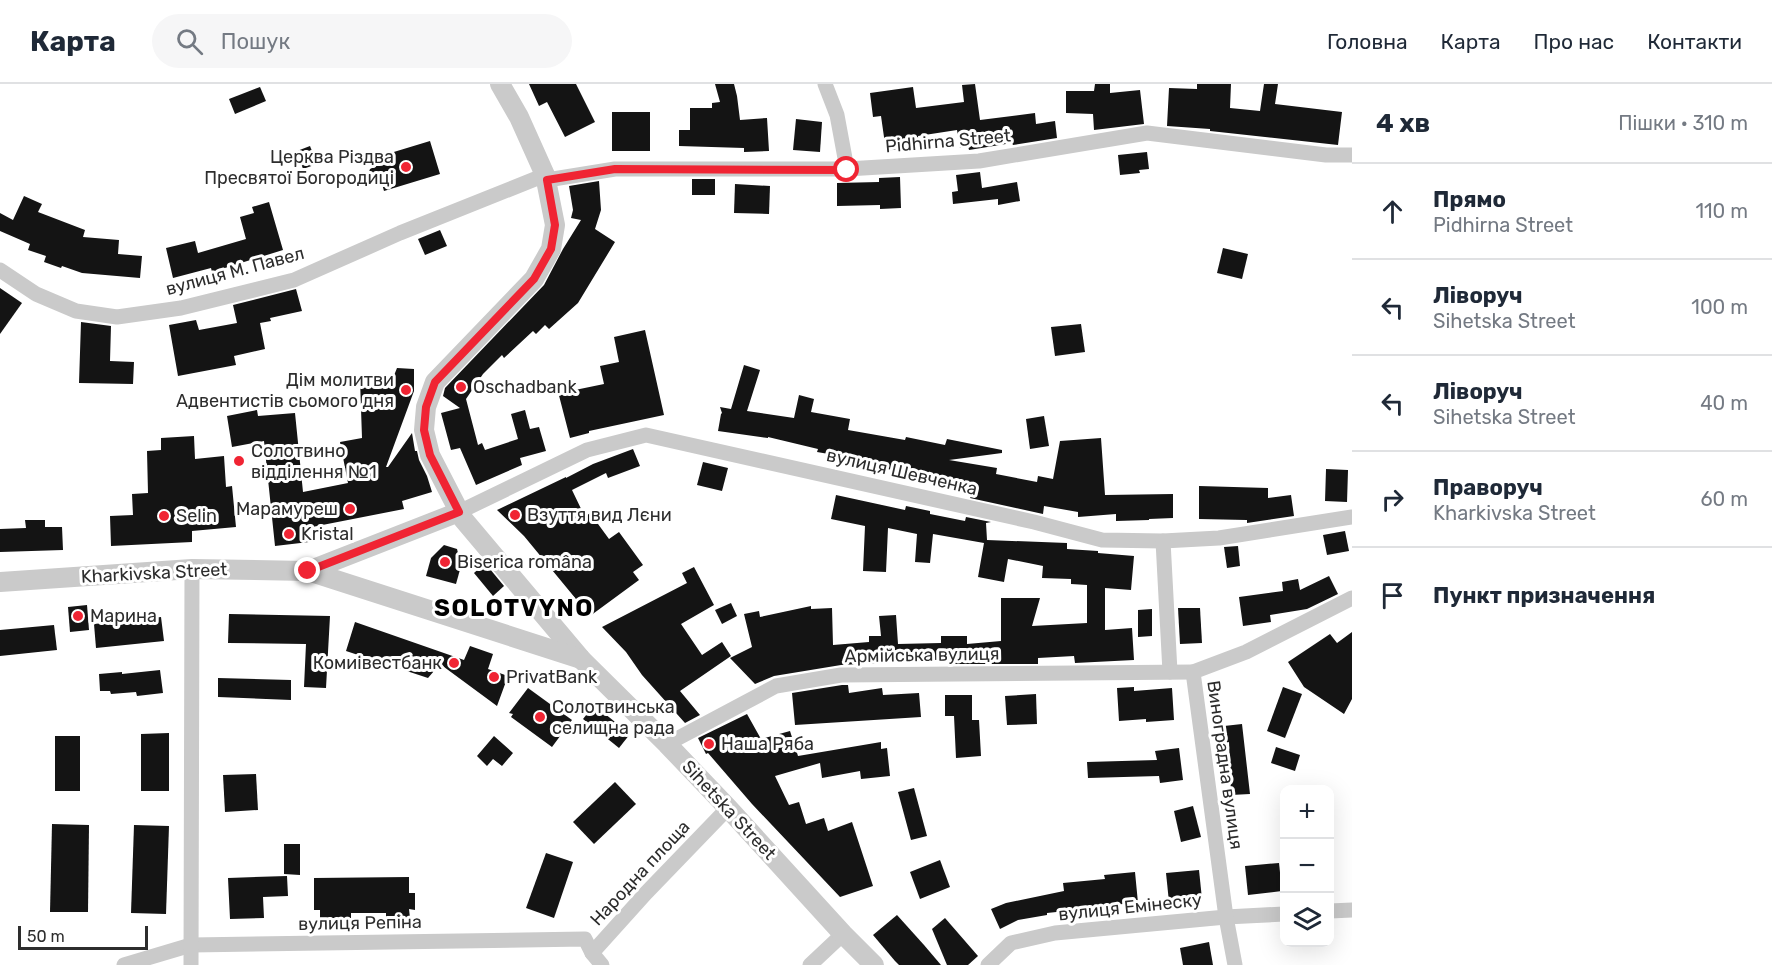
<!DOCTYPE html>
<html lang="uk">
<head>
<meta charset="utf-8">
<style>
  :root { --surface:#fff; --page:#f6f6f7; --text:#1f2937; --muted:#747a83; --line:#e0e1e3 }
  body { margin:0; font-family:Rubik,sans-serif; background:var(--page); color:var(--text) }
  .controls { position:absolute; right:18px; bottom:18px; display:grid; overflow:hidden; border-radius:12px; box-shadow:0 6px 24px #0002 }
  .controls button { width:54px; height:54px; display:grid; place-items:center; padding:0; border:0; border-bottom:2px solid var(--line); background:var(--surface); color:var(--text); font:30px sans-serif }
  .scale { position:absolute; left:18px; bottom:15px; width:130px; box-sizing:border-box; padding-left:6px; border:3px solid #2d2d2d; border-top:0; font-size:16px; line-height:21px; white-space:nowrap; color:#2d2d2d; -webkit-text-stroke:4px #fff; paint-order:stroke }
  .stop { position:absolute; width:18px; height:18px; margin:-14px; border:4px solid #f02433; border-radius:50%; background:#fff }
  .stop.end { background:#f02433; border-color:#fff; box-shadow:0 2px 6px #0008 }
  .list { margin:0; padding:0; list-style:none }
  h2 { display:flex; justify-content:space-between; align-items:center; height:78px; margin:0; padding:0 24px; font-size:26px }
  h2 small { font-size:20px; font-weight:400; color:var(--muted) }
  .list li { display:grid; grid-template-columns:39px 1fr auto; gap:18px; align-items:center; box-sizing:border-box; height:96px; padding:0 24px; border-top:2px solid var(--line) }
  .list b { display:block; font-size:22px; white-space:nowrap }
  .list p { margin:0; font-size:20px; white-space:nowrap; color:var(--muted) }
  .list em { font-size:20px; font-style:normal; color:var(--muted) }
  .icon { flex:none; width:33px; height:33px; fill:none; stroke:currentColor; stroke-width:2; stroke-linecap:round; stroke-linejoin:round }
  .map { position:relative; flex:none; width:1352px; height:881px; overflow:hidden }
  header { display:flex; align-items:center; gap:36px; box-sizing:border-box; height:84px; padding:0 30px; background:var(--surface); border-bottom:2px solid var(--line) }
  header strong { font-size:28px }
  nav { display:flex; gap:33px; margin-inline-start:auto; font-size:21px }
  .search { width:420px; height:54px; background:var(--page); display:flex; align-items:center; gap:15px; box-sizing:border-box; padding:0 21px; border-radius:33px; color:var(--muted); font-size:22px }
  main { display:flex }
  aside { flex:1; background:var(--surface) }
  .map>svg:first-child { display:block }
</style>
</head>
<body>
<header>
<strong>Карта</strong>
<div class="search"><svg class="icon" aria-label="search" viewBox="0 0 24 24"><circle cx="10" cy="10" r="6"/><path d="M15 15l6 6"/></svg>Пошук</div>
<nav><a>Головна</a><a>Карта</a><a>Про нас</a><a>Контакти</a></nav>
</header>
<main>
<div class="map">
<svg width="1352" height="881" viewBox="0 0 1352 881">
  <rect width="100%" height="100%" fill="#fff"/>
  <g fill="#141414">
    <path d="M529 0H576L595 38 565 53 547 18 539 22Z"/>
    <path d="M715 0H734L737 12 740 36 767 34 769 67 744 68V64L679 62V46H690V24H712V19L720 18Z"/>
    <path d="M975 0 980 36 1035 29 1036 40 1055 37 1057 54 1013 61 1012 59 969 66 968 62 960 64 957 46 918 52 919 62 886 67 881 32 873 33 870 9 913 3 916 24 964 18 962 1Z"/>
    <path d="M1095 0H1110V9L1140 6 1144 40 1094 46 1093 30 1066 29V7H1094Z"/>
    <path d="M1197 0H1231L1230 24 1260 27 1264 0H1278L1275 20 1342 28 1338 61 1210 47V45L1167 42 1169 4 1197 5Z"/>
    <path d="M260 3 266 17 235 30 229 15Z"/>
    <rect x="612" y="28" width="38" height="39"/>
    <path d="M796 35 822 38 820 68 793 66Z"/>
    <path d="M430 57 440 90 384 107 382 100 375 101 370 97 368 91 370 85 376 82 374 74Z"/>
    <path d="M310 62 317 80 303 85 297 67Z"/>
    <path d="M1147 68 1149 85 1139 86 1140 89 1120 91 1118 71Z"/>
    <path d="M980 88 982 104 1017 98 1020 117 998 121V115L953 120 952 108 958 107 956 91Z"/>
    <path d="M900 93 901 124 880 125V121L837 122V99L879 98V94Z"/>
    <rect x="692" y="95" width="23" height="16"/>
    <path d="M599 97 601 126 595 145 615 158 578 219 549 245 545 241 536 250 533 247 504 274 502 271 483 290 466 315 478 361 482 359 485 366 518 355 511 330 525 326 530 345 539 343 546 367 520 374 522 381 476 401 460 364 451 366 441 329 460 324 443 312 445 304 544 201 563 165 581 136 571 134 573 126 569 102Z"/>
    <path d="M735 100 770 102 769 130 734 129Z"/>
    <path d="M24 112 42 120 38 128 85 146 83 153 119 156 118 170 142 172 140 194 82 189 62 182 61 184 44 178 46 172 28 166 30 160 0 147V129L13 136Z"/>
    <path d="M269 118 283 166 212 188 211 184 173 194 166 164 195 157 198 169 246 155 240 133 254 129 252 123Z"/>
    <path d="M440 146 447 162 425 171 418 155Z"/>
    <path d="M1223 164 1248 170 1242 195 1217 189Z"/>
    <path d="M0 204 22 219 0 250Z"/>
    <path d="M296 205 302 227 270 234 271 237 260 239 265 265 234 272 236 281 178 292 169 241 196 236 199 246 237 239 233 221Z"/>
    <path d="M81 238 111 242 110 277 134 278 133 300 79 299Z"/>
    <path d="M1081 240 1085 268 1055 272 1051 243Z"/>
    <path d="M645 246 664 331 589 347V349L570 354 556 300 573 296 575 306 604 300 600 282 619 278 614 253Z"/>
    <path d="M744 281 760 286 747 327 794 334 799 311 814 315 811 328 850 335 848 346 905 356 906 353 945 361 947 355 1002 366V369L949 376 997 384 996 390 1037 398 1038 392 1053 395 1060 357 1101 354 1105 411 1173 410V434L1149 435V436L1116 437V430L1078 433V428L1044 422 1043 430 970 414 971 406 948 402 949 400 919 394V392L899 387 857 380 858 375 817 368 818 365 768 353V354L718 347 721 330 722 329 720 323 731 325Z"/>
    <path d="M397 284 414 285V307L386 383H388L412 349 415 367H417L419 376 427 392 432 408 402 417 404 425 307 444 309 458 275 462 264 357 232 363 227 332 257 326 258 332 295 329 303 408 348 399 340 358 362 354 360 295 393 294Z"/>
    <path d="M1044 332 1049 362 1030 365 1026 335Z"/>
    <path d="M194 352 195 375 224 372 226 403 232 402 236 443 192 447V458L111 462 110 432 133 431 132 410 148 409 147 367 161 366V354Z"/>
    <path d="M633 365 640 382 608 394 606 389 572 406 585 433 590 429 609 455 619 448 643 481 633 488 639 496 590 532 524 452 497 426 566 393V394L593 380Z"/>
    <path d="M703 378 728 384 722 407 697 401Z"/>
    <path d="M1326 385 1348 386 1347 418 1325 417Z"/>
    <path d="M1199 402 1268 404V414L1291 411 1294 432 1247 439V436L1199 435Z"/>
    <path d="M836 411 905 426 906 422 930 427V430L965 437 966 433 991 438 986 439 987 456 1067 459V465L1098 467V469L1134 472 1131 506 1105 504V546L1132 544 1134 576 1075 579 1074 572 1038 574V580H954L953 575 841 581 774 592 755 600 730 574 752 563 744 530 759 527 760 533 811 522V525L832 524 833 561 869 558V552H881L879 532 896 531 898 560 941 559V552H967V560L1001 557V514H1040L1032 542 1087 539V501L1071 500V495L1042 494 1043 482 1008 475 1004 498 978 493 984 459 933 450 930 479 915 478 917 450 888 444 886 488 863 487 865 442 831 435Z"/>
    <path d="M25 436H45V443H62L63 466 0 468V445L26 444Z"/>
    <path d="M1345 447 1349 467 1327 471 1323 451Z"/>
    <path d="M444 461 457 465 461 482 456 500 426 492 431 474Z"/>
    <path d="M1238 462 1240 482 1227 484 1224 463Z"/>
    <path d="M485 479 504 502 493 512 474 489Z"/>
    <path d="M694 483 714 521 681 540 702 571 722 558 731 572 680 607 700 631 685 639 642 591 626 568 602 543 687 499 682 489Z"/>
    <path d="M1329 492 1338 510 1307 525 1270 531 1271 538 1243 542 1239 513 1283 507 1282 498 1298 495 1300 506Z"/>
    <path d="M731 519 737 532 722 540 715 526Z"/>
    <path d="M87 521 89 546 70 548 68 523Z"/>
    <path d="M1178 524H1200L1202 559 1180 560Z"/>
    <path d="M1152 525V552L1138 553V526Z"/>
    <path d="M229 530 330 532 326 604 304 603 306 560 228 559Z"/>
    <path d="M161 533 164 557 96 564 94 540Z"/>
    <path d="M355 538 464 576 470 562 493 570 488 585 508 592 497 622 440 580 428 594 346 567Z"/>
    <path d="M54 541 57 566 0 572V546Z"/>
    <path d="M1352 548V615L1344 630 1304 603 1288 578 1330 550 1337 559Z"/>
    <path d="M160 586 163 609 137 612 136 608 111 610 110 607H100L99 590 122 588V590Z"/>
    <path d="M218 594 291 596V616L218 613Z"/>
    <path d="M842 601H848L849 609 882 604 883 611 919 609 921 633 795 641 792 609Z"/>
    <path d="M1134 603V607L1172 604 1174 636 1146 638V635L1119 637 1117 604Z"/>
    <path d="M1283 603 1302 610 1285 654 1267 647Z"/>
    <path d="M528 604 572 636 552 663 511 633 513 630 509 629Z"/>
    <path d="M1036 610 1037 640 1007 641 1005 612Z"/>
    <path d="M945 611H972V636H979L981 672 956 674 954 632H945Z"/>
    <path d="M594 621 630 650 619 664 583 635Z"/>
    <path d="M747 630 761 655 790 647 798 672 881 658V665L887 664 890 692 861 695 860 687 822 694 820 679 775 692 789 721 799 718 806 740 824 734 828 747 852 738 873 802 840 813 752 720 708 669 706 670 698 654Z"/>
    <path d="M1242 640 1250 710 1231 711 1229 658 1225 659 1224 642Z"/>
    <path d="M169 649V707H141V650Z"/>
    <rect x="55" y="652" width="25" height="55"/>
    <path d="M494 652 513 669 502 682 493 675 487 682 477 672Z"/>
    <path d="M1276 663 1300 671 1295 687 1271 679Z"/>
    <path d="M1179 664 1183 696 1160 699 1159 692 1088 694 1087 678 1157 676 1155 667Z"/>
    <path d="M256 690 258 726 225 728 223 691Z"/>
    <path d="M615 698 636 720 594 760 573 738Z"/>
    <path d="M914 704 927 752 911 756 898 708Z"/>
    <path d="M1193 722 1201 753 1181 758 1174 727Z"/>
    <path d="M52 740 89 741 88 828H50Z"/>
    <path d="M134 741 169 742 166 830 131 829Z"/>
    <path d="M284 760H300V791L284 790Z"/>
    <path d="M546 769 573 778 554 834 526 824Z"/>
    <path d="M940 776 950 803 920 815 910 788Z"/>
    <path d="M1279 779 1282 807 1248 811 1245 782Z"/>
    <path d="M1199 786 1202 815 1169 818 1166 789Z"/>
    <path d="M1135 788 1138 819 1094 822V824L1047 829V831L1018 836 1000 845 991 825 1006 819 1064 807 1063 799 1105 795 1104 791Z"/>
    <path d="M287 792 288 812 263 813 264 834 230 835 228 794Z"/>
    <path d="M409 793V809H415V826L409 825 410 834H386V829H351V834H320V826H314V794Z"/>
    <path d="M897 831 924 861 941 881H899L895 877 873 851Z"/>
    <path d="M945 834 978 872 968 881H947L932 845Z"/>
    <path d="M1209 858 1213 881H1183L1180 864Z"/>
  </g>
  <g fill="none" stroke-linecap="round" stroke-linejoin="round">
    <g stroke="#cacaca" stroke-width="15">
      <path d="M825 0 837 31 847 85"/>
      <path d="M547 96 615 85H847L979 77 1147 49 1326 71H1352"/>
      <path d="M0 186 36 210 76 227 117 233 181 224 294 196 400 149 545 91"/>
      <path d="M459 428 587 366 646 351 1034 438 1102 456 1163 457 1219 454 1352 433"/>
      <path d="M1163 457 1170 588"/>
      <path d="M667 660 776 602 841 591 1193 588"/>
      <path d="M1330 827 1352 826"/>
      <path d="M124 881 191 861 585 855 592 869"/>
      <path d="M191 881 192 485"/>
      <path d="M602 881 592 869 646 809 728 724"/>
      <path d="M810 881 843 850"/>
      <path d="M988 881 1011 859 1055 849 1226 833 1284 830"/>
      <path d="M1235 881 1226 833 1193 588 1246 568 1352 514"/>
    </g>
    <g stroke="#cacaca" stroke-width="20">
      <path d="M500 0 519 33 545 91 555 141 551 165 534 195 435 298 426 323 424 346 430 371 463 435 581 575 667 660 728 724 843 850 874 881"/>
      <path d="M308 487 459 428"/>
      <path d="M0 498 192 485 308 487 581 575"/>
    </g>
  </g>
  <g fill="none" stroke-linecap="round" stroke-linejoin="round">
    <path stroke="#f02433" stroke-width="8" d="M308 487 459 428 430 371 424 346 426 323 435 298 534 195 551 165 555 141 547 96 615 85 847 86"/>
  </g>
  <g fill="#f02433" stroke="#fff" stroke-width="2">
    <circle cx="406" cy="83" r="6"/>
    <circle cx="461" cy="303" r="6"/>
    <circle cx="406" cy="306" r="6"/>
    <circle cx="239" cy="377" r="6"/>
    <circle cx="350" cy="425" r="6"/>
    <circle cx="515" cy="431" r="6"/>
    <circle cx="164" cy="432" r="6"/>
    <circle cx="289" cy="450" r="6"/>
    <circle cx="445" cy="478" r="6"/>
    <circle cx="78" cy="532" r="6"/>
    <circle cx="454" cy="579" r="6"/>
    <circle cx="494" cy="593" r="6"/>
    <circle cx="540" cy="633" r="6"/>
    <circle cx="709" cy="660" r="6"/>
  </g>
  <g text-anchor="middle" stroke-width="6" stroke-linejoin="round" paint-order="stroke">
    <g font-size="18" fill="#2d2d2d" stroke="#fff">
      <text transform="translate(948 57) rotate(-5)" y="6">Pidhirna Street</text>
      <text transform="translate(235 187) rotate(-15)" y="6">вулиця М. Павел</text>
      <text transform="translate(902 388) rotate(13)" y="6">вулиця Шевченка</text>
      <text transform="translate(154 489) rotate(-3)" y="6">Kharkivska Street</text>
      <text transform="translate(922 571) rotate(-1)" y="6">Армійська вулиця</text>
      <text transform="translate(1225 681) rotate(82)" y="6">Виноградна вулиця</text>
      <text transform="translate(729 726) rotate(47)" y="6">Sihetska Street</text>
      <text transform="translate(640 789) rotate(-47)" y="6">Народна площа</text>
      <text transform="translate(1130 823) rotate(-6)" y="6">вулиця Емінеску</text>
      <text transform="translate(360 839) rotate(-1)" y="6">вулиця Репіна</text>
    </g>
    <g font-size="18" fill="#2d2d2d" stroke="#fff" text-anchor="start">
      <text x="394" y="79" text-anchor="end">Церква Різдва<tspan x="394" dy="21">Пресвятої Богородиці</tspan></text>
      <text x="394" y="302" text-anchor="end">Дім молитви<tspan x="394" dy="21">Адвентистів сьомого дня</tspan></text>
      <text x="473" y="309">Oschadbank</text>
      <text x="251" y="373">Солотвино<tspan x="251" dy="21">відділення №1</tspan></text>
      <text x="338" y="431" text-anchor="end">Марамуреш</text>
      <text x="527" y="437">Взуття вид Лєни</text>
      <text x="176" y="438">Selin</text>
      <text x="301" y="456">Kristal</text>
      <text x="457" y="484">Biserica româna</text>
      <text x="90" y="538">Марина</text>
      <text x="442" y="585" text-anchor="end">Комиівестбанк</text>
      <text x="506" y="599">PrivatBank</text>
      <text x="552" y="629">Солотвинська<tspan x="552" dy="21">селищна рада</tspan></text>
      <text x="721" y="666">Наша Ряба</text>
    </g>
    <g font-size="24" font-weight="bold" letter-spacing="1.5" fill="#000" stroke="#fff">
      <text x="514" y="532">SOLOTVYNO</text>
    </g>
  </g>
</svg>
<div class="controls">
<button>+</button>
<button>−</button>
<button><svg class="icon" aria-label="layers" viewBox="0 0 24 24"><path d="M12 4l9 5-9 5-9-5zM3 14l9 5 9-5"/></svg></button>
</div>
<div class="scale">50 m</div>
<div class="stop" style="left:847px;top:86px"></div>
<div class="stop end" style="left:308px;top:487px"></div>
</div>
<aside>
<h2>4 хв<small>Пішки · 310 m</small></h2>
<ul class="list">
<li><svg class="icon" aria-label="ahead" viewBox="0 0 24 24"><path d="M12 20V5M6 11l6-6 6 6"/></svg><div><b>Прямо</b><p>Pidhirna Street</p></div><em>110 m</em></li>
<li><svg class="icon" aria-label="left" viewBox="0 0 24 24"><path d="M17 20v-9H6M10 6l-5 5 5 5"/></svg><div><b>Ліворуч</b><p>Sihetska Street</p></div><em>100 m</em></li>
<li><svg class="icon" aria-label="left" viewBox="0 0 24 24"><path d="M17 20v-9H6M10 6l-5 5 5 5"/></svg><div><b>Ліворуч</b><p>Sihetska Street</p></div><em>40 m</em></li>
<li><svg class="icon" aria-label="right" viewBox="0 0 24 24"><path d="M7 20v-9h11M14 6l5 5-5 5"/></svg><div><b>Праворуч</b><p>Kharkivska Street</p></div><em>60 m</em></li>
<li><svg class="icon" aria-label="arrive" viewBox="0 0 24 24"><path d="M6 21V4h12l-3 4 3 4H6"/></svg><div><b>Пункт призначення</b></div></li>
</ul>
</aside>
</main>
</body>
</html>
